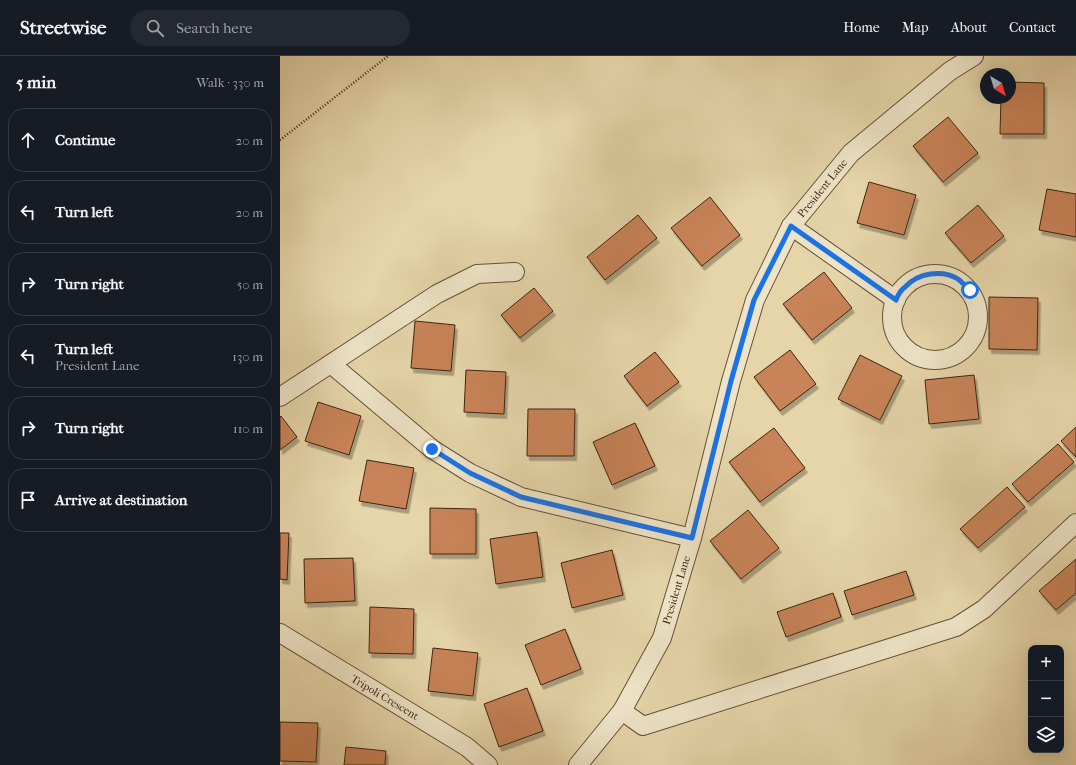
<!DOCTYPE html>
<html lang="en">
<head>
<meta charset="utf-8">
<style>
  :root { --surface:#171b24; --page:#242831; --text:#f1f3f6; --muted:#9ea1a6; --line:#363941 }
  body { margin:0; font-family:"IM FELL French Canon",serif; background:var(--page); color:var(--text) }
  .controls { position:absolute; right:12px; bottom:12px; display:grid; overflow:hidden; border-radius:8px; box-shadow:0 4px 16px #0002 }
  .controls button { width:36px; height:36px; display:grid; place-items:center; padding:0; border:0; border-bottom:1px solid var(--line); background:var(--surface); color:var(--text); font:20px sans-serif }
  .compass { position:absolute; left:700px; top:12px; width:36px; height:36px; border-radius:50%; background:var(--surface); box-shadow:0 4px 16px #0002; rotate:142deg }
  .stop { position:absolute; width:12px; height:12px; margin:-9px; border:3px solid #1a73e8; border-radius:50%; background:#fff }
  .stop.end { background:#1a73e8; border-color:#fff; box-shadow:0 1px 4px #0008 }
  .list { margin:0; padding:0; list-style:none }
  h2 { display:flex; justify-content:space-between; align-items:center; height:52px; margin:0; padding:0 16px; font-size:17px }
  h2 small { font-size:13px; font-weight:400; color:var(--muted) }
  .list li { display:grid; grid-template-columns:26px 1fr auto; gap:12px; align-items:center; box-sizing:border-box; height:64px; margin:0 8px 8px; padding:0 8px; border:1px solid var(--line); border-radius:16px }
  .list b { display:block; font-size:15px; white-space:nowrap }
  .list p { margin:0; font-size:13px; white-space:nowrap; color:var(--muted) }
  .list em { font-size:13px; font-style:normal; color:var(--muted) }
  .icon { flex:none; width:22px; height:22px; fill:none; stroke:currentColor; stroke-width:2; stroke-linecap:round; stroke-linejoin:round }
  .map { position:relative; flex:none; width:796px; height:709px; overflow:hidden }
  header { display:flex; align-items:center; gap:24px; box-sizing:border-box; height:56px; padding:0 20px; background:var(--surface); border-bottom:1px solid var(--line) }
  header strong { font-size:19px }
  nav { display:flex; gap:22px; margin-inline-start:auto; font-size:14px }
  .search { width:280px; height:36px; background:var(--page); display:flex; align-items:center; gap:10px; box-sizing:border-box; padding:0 14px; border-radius:22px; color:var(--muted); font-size:15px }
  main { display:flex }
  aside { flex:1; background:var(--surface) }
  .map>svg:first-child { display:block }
</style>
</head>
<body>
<header>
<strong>Streetwise</strong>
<div class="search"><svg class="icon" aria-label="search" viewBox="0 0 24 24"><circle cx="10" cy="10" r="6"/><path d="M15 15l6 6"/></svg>Search here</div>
<nav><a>Home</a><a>Map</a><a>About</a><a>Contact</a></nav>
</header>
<main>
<aside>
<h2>5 min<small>Walk · 330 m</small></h2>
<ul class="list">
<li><svg class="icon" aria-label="ahead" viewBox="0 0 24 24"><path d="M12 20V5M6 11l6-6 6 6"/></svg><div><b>Continue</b></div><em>20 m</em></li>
<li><svg class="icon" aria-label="left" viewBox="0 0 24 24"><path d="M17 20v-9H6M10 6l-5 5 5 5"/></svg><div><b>Turn left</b></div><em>20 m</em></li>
<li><svg class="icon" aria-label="right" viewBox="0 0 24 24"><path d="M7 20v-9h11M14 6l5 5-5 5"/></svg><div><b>Turn right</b></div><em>50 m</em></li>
<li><svg class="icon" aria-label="left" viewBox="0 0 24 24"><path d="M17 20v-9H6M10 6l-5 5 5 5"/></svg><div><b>Turn left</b><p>President Lane</p></div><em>130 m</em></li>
<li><svg class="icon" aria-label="right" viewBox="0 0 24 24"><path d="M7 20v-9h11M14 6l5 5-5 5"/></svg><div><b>Turn right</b></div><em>110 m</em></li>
<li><svg class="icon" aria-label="arrive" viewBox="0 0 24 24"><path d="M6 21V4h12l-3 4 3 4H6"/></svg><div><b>Arrive at destination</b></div></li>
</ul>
</aside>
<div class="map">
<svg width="796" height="709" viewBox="0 0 796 709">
  <defs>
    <filter id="shadow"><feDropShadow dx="2.5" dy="4.5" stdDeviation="0" flood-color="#0004"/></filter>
  </defs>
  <rect width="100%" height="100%" fill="#e5d5a9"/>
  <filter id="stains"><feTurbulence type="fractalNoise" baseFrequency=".005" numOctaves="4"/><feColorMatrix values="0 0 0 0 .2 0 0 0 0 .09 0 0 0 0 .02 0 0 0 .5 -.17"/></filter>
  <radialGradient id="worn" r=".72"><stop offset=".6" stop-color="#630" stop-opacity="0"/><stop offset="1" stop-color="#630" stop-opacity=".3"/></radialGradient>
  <g fill="#c88359" stroke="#3d2510" filter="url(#shadow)">
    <path d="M730 26 764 27V78H720L721 42H730Z"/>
    <path d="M668 61 698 97 663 126 633 90Z"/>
    <path d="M589 126 636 139 624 179 577 167Z"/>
    <path d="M767 133 796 138V181L759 174Z"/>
    <path d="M430 141 460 179 422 210 391 172Z"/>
    <path d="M698 149 724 180 691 207 665 177Z"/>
    <path d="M358 159 377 182 325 224 307 201Z"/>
    <path d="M544 216 572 252 532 284 503 248Z"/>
    <path d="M254 232 273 255 240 282 221 259Z"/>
    <path d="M709 241 758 242 757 294 709 293Z"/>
    <path d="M135 265 175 269 171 315 131 312Z"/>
    <path d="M510 294 536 328 500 355 474 321Z"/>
    <path d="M375 296 399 326 367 350 344 320Z"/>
    <path d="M580 299 622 320 600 364 558 343Z"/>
    <path d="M186 314 226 316 224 358 184 356Z"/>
    <path d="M694 319 699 363 649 368 645 324Z"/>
    <path d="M38 346 81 360 69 399 25 385Z"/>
    <path d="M248 353H295L294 400H247Z"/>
    <path d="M1 360 17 381 0 394V361Z"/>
    <path d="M355 367 375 410 332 429 313 386Z"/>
    <path d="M796 371V401L781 385Z"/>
    <path d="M494 372 525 412 480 446 449 406Z"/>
    <path d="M778 388 794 406 748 446 732 428Z"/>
    <path d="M87 404 134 412 126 453 79 445Z"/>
    <path d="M727 431 745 451 698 492 680 473Z"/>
    <path d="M150 452 196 453V498H150Z"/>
    <path d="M468 454 499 492 461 523 430 485Z"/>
    <path d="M257 476 263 521 216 528 210 483Z"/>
    <path d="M0 477H9L7 524 0 523Z"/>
    <path d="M332 494 343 539 292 552 281 507Z"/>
    <path d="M73 502 75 545 25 547 24 503Z"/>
    <path d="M796 503V537L776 554 759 535Z"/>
    <path d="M626 515 634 539 572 559 564 535Z"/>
    <path d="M553 537 561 561 506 581 497 556Z"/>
    <path d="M90 551 134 553 133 598 89 597Z"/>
    <path d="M285 573 301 613 261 629 245 589Z"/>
    <path d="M153 592 198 597 193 640 148 635Z"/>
    <path d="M247 632 263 675 219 691 204 648Z"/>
    <path d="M0 666 38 667 36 706 0 705Z"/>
    <path d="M66 691 106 695 105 709H64Z"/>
  </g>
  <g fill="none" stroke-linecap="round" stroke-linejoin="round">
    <defs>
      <g id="street">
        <path d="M511 170 616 244"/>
        <circle cx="655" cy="261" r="43"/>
        <path d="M51 308 152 393 190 417 241 441 412 482"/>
        <path d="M0 341 157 238 197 218 235 216"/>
        <path d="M0 577 187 691 208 709"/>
        <path d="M342 655 363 670 676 571 704 553 796 467"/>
        <path d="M298 709 342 655 382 582 412 482 451 325 475 244 511 170 571 97 670 15 694 0"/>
      </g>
    </defs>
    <use href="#street" stroke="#675136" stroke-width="20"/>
    <path stroke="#3d2510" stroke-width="2.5" stroke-dasharray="1 2" stroke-linecap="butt" d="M0 84 108 0"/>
    <use href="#street" stroke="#eee4c7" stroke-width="18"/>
  </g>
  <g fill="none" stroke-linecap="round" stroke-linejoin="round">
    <path stroke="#1a73e8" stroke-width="5" d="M152 393 190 417 241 441 412 482 451 325 474 244 511 170 616 244C618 239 621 234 625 231 638 217 662 213 678 223 682 226 686 231 690 234"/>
  </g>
  <g text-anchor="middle" stroke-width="3" stroke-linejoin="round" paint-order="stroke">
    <g font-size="11" fill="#3d2510" stroke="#eee4c7">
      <text transform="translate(542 132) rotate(-51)" y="4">President Lane</text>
      <text transform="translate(396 534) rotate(-73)" y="4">President Lane</text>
      <text transform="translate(105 641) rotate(31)" y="4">Tripoli Crescent</text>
    </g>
  </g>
  <rect width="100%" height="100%" filter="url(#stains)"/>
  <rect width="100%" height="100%" fill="url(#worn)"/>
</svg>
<div class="controls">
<button>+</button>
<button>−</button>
<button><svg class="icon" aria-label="layers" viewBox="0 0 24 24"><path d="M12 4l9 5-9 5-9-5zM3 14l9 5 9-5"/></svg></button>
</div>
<svg class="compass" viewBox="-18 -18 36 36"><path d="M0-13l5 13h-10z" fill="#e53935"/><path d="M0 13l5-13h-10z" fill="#9ea1a6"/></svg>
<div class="stop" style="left:690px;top:234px"></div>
<div class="stop end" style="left:152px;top:393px"></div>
</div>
</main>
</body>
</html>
